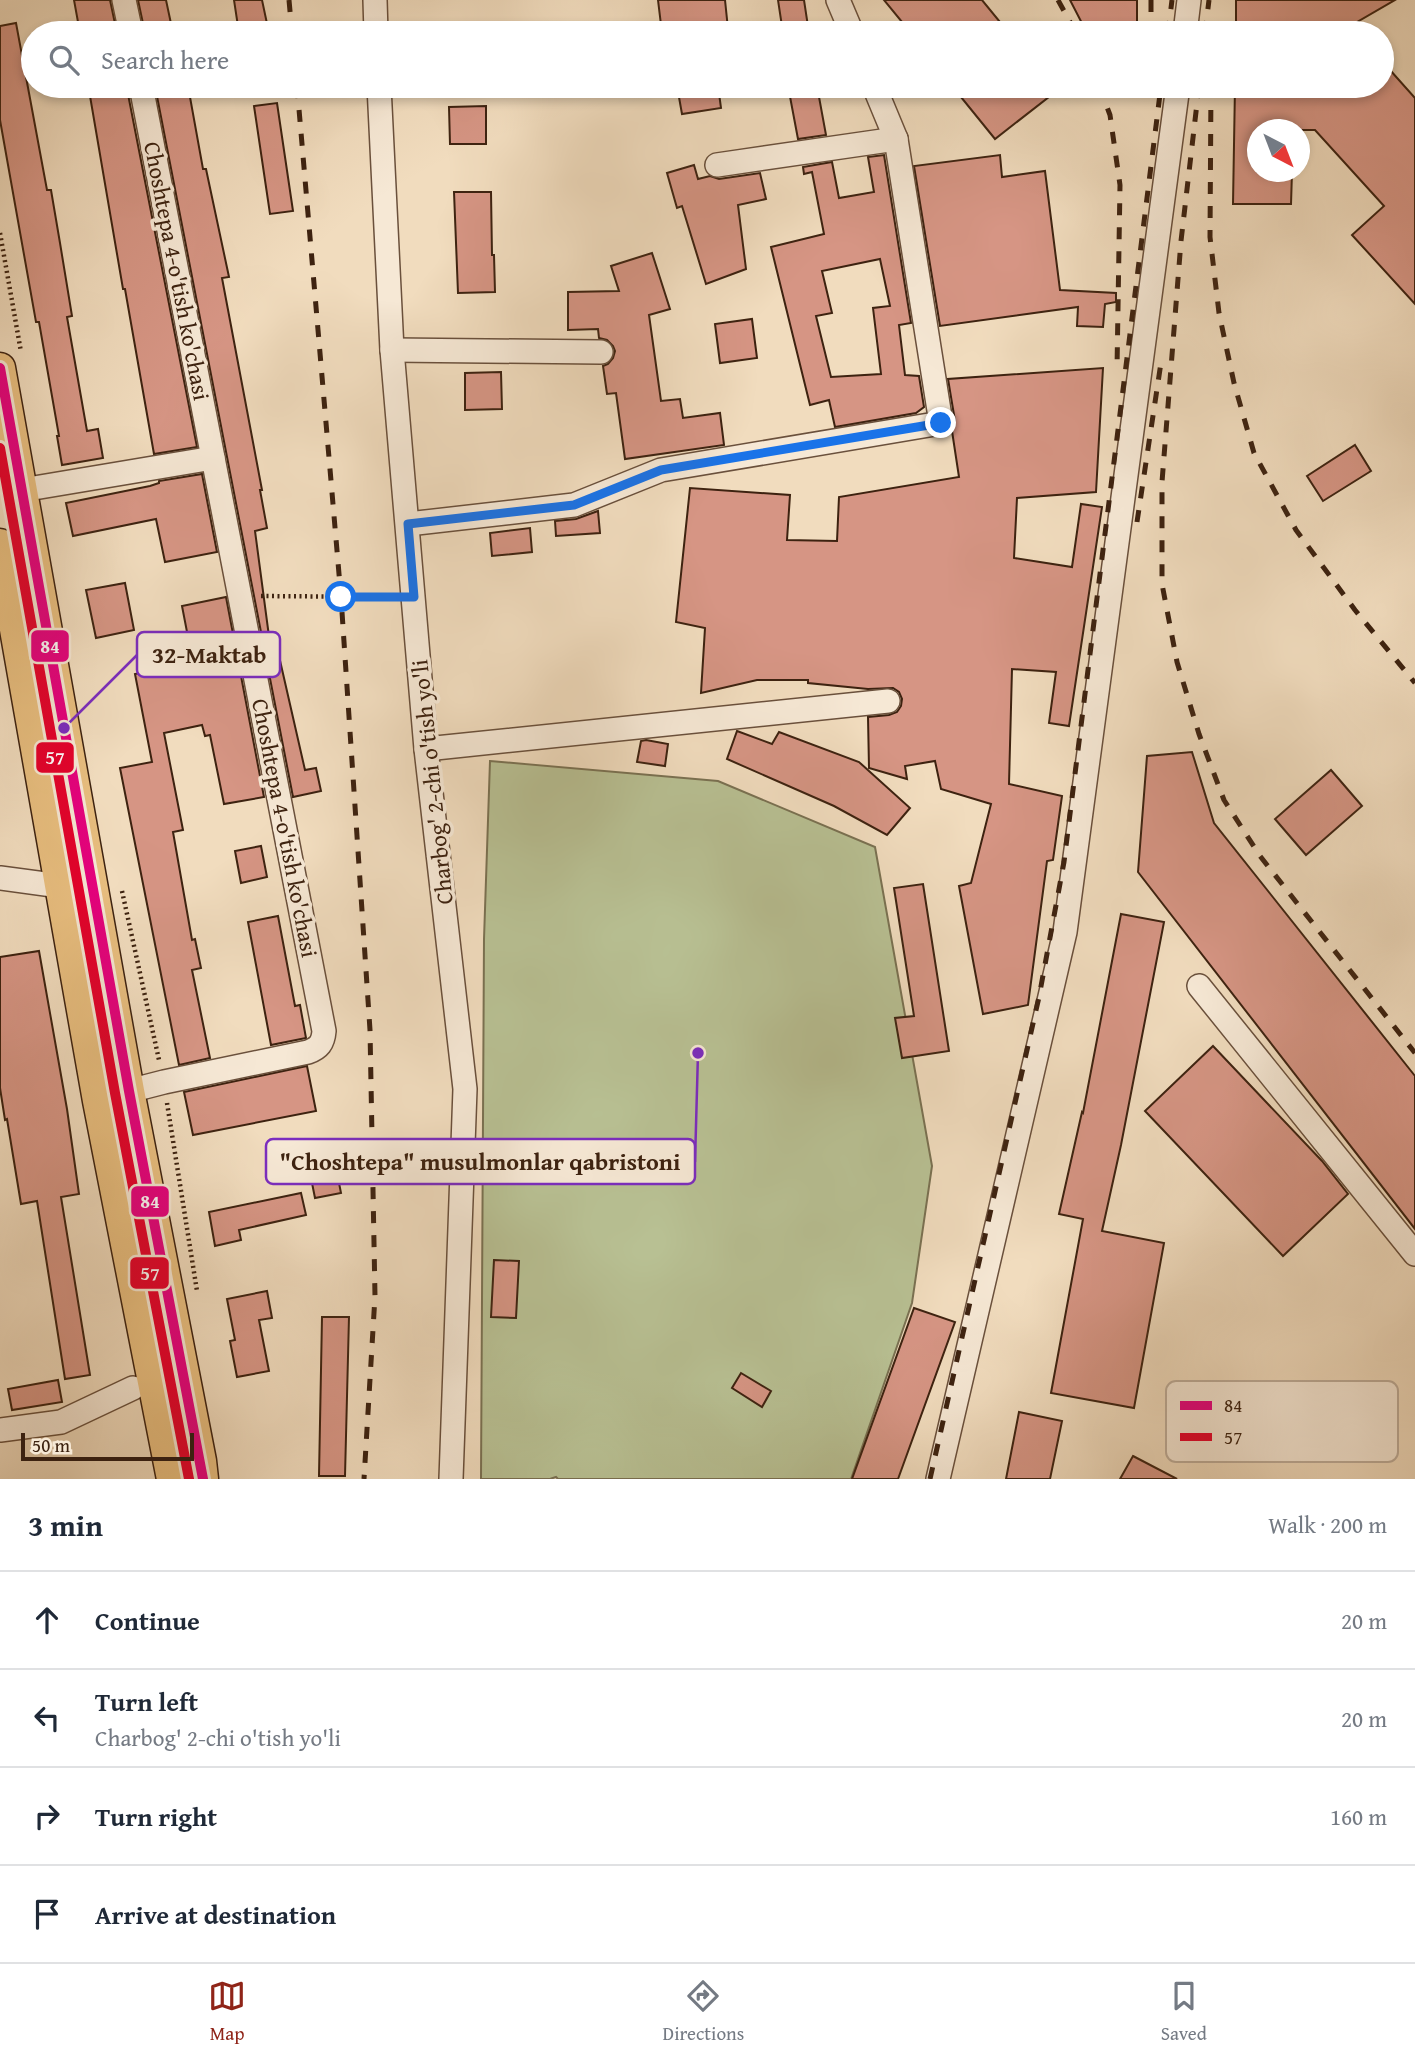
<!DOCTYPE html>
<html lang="en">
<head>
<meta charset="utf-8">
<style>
  :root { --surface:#fff; --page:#f2f2f3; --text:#1f2937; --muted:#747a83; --line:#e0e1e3; --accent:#8f2418 }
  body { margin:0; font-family:"Gentium Book Plus",serif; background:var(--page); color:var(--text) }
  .compass { position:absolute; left:1247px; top:119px; width:63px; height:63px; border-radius:50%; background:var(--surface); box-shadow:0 4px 10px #0003; rotate:138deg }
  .scale { position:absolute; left:21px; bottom:18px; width:173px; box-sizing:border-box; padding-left:7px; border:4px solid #3d2210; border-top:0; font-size:19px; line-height:24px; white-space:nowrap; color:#3d2210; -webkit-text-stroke:5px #f6e8d5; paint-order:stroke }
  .stop { position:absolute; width:21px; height:21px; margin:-16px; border:5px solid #1a73e8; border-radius:50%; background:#fff }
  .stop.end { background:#1a73e8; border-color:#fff; box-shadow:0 2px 7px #0008 }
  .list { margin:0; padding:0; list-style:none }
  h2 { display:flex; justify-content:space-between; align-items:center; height:91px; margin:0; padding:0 28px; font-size:30px }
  h2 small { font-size:23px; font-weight:400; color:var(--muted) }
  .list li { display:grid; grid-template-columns:46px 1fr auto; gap:21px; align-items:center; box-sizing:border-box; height:98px; padding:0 28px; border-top:2px solid var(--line) }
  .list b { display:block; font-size:26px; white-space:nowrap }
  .list p { margin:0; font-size:23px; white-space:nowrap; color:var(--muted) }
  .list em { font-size:23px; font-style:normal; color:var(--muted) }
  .icon { flex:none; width:38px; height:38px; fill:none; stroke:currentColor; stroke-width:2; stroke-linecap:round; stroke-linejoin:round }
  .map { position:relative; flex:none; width:1415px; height:1479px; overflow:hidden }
  .search { position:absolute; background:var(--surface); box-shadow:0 4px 10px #0003; left:21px; right:21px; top:21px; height:77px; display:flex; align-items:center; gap:18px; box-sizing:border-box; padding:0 24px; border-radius:38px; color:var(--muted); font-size:26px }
  .sheet { height:483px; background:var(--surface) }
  nav { display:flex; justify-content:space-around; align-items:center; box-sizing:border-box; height:98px; border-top:2px solid var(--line); background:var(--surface); font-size:19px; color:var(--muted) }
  nav a { display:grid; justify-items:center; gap:4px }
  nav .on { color:var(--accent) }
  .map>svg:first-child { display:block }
</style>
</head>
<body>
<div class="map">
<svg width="1415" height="1479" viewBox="0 0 1415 1479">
  <rect width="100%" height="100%" fill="#f1dcbe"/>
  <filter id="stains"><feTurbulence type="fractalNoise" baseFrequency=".00286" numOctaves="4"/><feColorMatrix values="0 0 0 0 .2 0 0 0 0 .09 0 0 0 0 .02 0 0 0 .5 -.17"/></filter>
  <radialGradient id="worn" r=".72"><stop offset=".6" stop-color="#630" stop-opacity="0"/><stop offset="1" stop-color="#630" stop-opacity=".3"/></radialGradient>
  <path fill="#b8c093" stroke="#7a7152" stroke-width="2" d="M490 761 718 781 875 847 932 1166 912 1303 851 1479H558L556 1477 550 1479H481L484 939Z"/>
  <g fill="#d69584" stroke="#3d2210" stroke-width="2" fill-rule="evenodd">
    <path d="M74 0H110L117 33H80Z"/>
    <path d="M138 0H166L173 33H145Z"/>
    <path d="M234 0H262L269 33H239Z"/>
    <path d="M658 0H725L728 29 697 33H662Z"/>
    <path d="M778 0H804L809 33H783Z"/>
    <path d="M884 0H982L1009 33H911Z"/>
    <path d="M1070 0H1137V33H1087Z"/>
    <path d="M1236 0H1395L1338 33H1236Z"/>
    <path d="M16 23 47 190H51L60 243 72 316 67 317 87 431 98 429 103 458 62 465 57 436H59L39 322H36L0 120V26Z"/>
    <path d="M1382 61 1415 98V304L1352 235 1384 206 1315 130H1257V172H1292L1291 204H1233L1235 86H1382Z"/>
    <path d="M155 86H188L203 169H206L229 277 222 278 262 490H260L267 528 255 531 270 644 276 643 305 770 316 768 321 791 293 797Z"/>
    <path d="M677 86H718L721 108 682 114Z"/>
    <path d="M788 86H817L826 135 798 139Z"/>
    <path d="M952 86H1063L995 139Z"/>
    <path d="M127 89 197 447 154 454 125 289H123L90 96Z"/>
    <path d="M277 103 293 211 270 214 254 106Z"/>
    <path d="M486 106V144H450L449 107Z"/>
    <path d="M884 155 911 323 899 325 905 375 919 376 924 407 916 413 835 427 829 400 810 405 771 247 824 234 812 172 804 174 803 167 832 162 839 198 874 192 868 157ZM880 259 890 306 873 308 881 374 831 377 816 316 832 313 822 271Z"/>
    <path d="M1000 155 1002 177 1045 171 1060 290 1116 293V302L1105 304 1103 327 1077 326 1078 307 940 326 914 166Z"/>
    <path d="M694 165 698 179 710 176 719 179 760 173 766 199 738 205 746 269 706 284 682 206 677 208 667 173Z"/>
    <path d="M454 192H491L492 255H494L495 292 458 293Z"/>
    <path d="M652 253 670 309 649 315 661 401 680 399 683 418 720 413 724 445 625 459 616 393 607 394 603 366 608 364 613 358 615 351 613 346 607 340 599 338 598 329 568 330V292L619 291 611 266Z"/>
    <path d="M752 319 757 358 720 363 715 324Z"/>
    <path d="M1103 368 1096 492 1017 498 1014 558 1072 567 1081 504 1102 507 1069 726 1049 723 1056 672 1012 669 1009 784 1062 796 1053 860 1047 861 1028 1005 983 1014 959 886 971 883 991 804 941 789 935 761 905 766 907 779 869 768 868 717 889 715 897 712 901 706 902 699 899 692 893 688 868 689 808 683V680H757L701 693 705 628 676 622 690 488 790 495 787 540 837 541 839 497 959 477 952 431 955 421 948 379Z"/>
    <path d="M501 372 502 409 465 410V373Z"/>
    <path d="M1355 445 1371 471 1323 501 1307 476Z"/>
    <path d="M202 474 217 552 165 562 156 519 73 536 66 503 150 486 159 483V481Z"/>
    <path d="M598 511 600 533 556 536 555 521 576 519Z"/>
    <path d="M530 528 532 552 492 556 490 533Z"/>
    <path d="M125 583 134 630 96 638 86 590Z"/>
    <path d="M226 597 264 797 224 804 210 735 205 736 202 725 164 733 183 830 173 832 192 940 195 939 201 968 192 970 210 1058 179 1065 120 768 152 762 135 674 193 663 182 606Z"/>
    <path d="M737 731 772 744 779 732 859 762 910 808 887 835 834 806 727 759Z"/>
    <path d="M646 740 668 744 665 766 637 762 641 741Z"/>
    <path d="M1192 752 1214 823 1415 1076V1229L1138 872 1147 756Z"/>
    <path d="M1331 770 1362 806 1306 855 1275 819Z"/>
    <path d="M261 846 267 877 241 883 235 851Z"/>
    <path d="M923 884 949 1051 902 1058 895 1018 914 1016 894 888Z"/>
    <path d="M1121 914 1164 922 1121 1145 1102 1231 1164 1243 1134 1408 1051 1393 1083 1219 1059 1214 1082 1112 1083 1113Z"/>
    <path d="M278 916 295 1006 300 1005 306 1038 271 1045 248 922Z"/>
    <path d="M39 951 67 1109 79 1194 61 1197 90 1375 65 1379 37 1201 21 1204 7 1119 5 1120 0 1088V957Z"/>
    <path d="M1213 1046 1322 1161 1348 1194 1283 1256 1145 1111Z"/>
    <path d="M307 1066 316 1111 193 1135 184 1092Z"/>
    <path d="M332 1148 341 1193 315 1198 306 1153Z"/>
    <path d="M301 1193 306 1215 239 1230 241 1240 215 1246 209 1212Z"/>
    <path d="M494 1260 519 1261 516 1318 491 1317Z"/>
    <path d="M267 1291 272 1318 259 1320 269 1371 237 1377 230 1341 235 1340 227 1299Z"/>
    <path d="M914 1308 955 1322 898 1479H852Z"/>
    <path d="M322 1317H349L345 1476H319Z"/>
    <path d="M741 1373 771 1391 762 1407 732 1388Z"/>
    <path d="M58 1380 62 1402 12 1410 8 1389Z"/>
    <path d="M1019 1412 1062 1421 1050 1479H1006Z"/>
    <path d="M1133 1456 1177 1479H1120Z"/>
  </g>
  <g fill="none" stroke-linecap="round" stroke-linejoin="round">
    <defs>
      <g id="minor">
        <path d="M124 0 131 33"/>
        <path d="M375 0 376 33"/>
        <path d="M838 0 852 33"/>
        <path d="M1185 33 1189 0"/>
        <path d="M379 86 392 350 426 749 465 1089 451 1479"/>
        <path d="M717 165 896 139"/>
        <path d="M392 350 601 352"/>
        <path d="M22 490 213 458"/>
        <path d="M408 524 574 505 661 470 941 423 896 139 874 86"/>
        <path d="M426 749 888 701"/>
        <path d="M0 878 60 886"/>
        <path d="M1199 986 1415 1254"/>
        <path d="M129 1091 164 1082 308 1052C319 1048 323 1043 324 1031L141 86"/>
        <path d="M0 1430 61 1422 133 1388"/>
        <path d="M938 1479 1065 932 1178 86"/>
      </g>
      <g id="major">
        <path d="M0 368 129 1091 201 1461 203 1479"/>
        <path d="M0 544 98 1101 172 1479"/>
      </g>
    </defs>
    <use href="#minor" stroke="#6a503c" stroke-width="26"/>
    <use href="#major" stroke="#3d2210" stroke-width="33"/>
    <g stroke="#3d2210" stroke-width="4.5" stroke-dasharray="2 3.5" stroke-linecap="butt">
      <path d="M0 233 21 352"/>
      <path d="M261 596 392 597"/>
      <path d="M122 891 159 1060"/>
      <path d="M167 1103 197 1291"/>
    </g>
    <use href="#minor" stroke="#f6e8d5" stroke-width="23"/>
    <use href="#major" stroke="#e8be7f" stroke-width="30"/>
    <g stroke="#3d2210" stroke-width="5" stroke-dasharray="12 12" stroke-linecap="butt">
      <path d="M289 0 292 33"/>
      <path d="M1058 0 1076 33"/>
      <path d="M1151 0V33"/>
      <path d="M1168 33 1172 0"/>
      <path d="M1205 33 1209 0"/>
      <path d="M297 86 341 597 370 1030 375 1296 364 1479"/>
      <path d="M1099 86 1110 115 1120 185 1117 369"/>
      <path d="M1199 86 1181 241 1162 482V584L1177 662 1199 734 1224 800 1260 856 1415 1053"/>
      <path d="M1211 86 1210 237 1219 313 1234 383 1254 453 1296 530 1355 610 1415 683"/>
      <path d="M1137 522 1162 356"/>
      <path d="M930 1479 1039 997 1064 862 1161 86"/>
    </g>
    <defs>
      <path id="bus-1" d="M0 368 129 1091 203 1479"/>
      <path id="bus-2" d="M0 448 115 1093 189 1479"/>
    </defs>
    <use href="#bus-1" stroke="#f6e8d5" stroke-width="16"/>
    <use href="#bus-2" stroke="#f6e8d5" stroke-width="16"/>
    <use href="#bus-1" stroke="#e5007d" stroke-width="10"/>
    <use href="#bus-2" stroke="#e4002b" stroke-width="10"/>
  </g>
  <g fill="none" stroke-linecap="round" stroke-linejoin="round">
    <path stroke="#1a73e8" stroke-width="9" d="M341 597H414L408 524 574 505 661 470 941 423"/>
  </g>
  <g text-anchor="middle" stroke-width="7" stroke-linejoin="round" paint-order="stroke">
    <g font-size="23" fill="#3d2210" stroke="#f6e8d5">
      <text transform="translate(177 271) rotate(79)" y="8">Choshtepa 4-o'tish ko'chasi</text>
      <text transform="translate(432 782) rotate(-96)" y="8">Charbog' 2-chi o'tish yo'li</text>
      <text transform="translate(285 828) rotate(79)" y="8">Choshtepa 4-o'tish ko'chasi</text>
    </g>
  </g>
  <rect x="1166" y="1381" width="232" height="81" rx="10" fill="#f6e8d5" stroke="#bead9a" stroke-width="2"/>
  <rect x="1180" y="1401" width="32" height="9" fill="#e5007d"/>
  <rect x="1180" y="1433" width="32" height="8" fill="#e4002b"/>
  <g font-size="19" fill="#3d2210">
    <text x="1224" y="1412">84</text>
    <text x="1224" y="1444">57</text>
  </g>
  <path fill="none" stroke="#7b2cbf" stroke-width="2.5" d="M64 728L137 655M698 1053L695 1162"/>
  <g fill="#7b2cbf" stroke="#f6e8d5" stroke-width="2.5">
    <circle cx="64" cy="728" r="7"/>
    <circle cx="698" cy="1053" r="7"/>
  </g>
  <g fill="#f6e8d5" stroke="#7b2cbf" stroke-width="2.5">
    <rect x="137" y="632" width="143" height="45" rx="7"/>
    <rect x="266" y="1139" width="429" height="45" rx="7"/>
  </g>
  <g font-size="24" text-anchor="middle" font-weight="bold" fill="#3d2210">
    <text x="209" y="663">32-Maktab</text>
    <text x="480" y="1170">"Choshtepa" musulmonlar qabristoni</text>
  </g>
  <g stroke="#f6e8d5" stroke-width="2.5">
    <rect x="30" y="629" width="40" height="34" rx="7" fill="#e5007d"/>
    <rect x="35" y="741" width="40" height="33" rx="7" fill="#e4002b"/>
    <rect x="130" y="1185" width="40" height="33" rx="7" fill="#e5007d"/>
    <rect x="129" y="1256" width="41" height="34" rx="7" fill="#e4002b"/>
  </g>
  <g font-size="19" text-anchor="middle" font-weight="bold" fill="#fff">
    <text x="50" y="653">84</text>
    <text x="55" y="764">57</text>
    <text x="150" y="1208">84</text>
    <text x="150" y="1280">57</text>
  </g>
  <rect width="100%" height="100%" filter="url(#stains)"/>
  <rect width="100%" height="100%" fill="url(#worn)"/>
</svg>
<svg class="compass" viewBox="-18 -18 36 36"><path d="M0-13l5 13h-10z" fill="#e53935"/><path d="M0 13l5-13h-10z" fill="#747a83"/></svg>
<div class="scale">50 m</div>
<div class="stop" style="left:341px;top:597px"></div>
<div class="stop end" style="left:941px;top:423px"></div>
<div class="search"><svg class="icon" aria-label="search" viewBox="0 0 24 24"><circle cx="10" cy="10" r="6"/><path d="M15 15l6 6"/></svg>Search here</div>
</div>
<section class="sheet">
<h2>3 min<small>Walk · 200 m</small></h2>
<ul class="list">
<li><svg class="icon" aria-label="ahead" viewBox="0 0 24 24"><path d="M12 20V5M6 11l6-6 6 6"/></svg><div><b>Continue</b></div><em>20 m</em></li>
<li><svg class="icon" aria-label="left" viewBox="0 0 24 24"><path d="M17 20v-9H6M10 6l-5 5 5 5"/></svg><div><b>Turn left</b><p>Charbog' 2-chi o'tish yo'li</p></div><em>20 m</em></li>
<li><svg class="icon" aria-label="right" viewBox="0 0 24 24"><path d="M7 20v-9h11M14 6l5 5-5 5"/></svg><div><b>Turn right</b></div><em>160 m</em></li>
<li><svg class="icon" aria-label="arrive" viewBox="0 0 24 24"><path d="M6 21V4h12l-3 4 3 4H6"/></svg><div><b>Arrive at destination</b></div></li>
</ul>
</section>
<nav>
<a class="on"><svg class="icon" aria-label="map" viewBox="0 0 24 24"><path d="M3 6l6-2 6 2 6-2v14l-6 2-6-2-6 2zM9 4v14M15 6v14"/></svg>Map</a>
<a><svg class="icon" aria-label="directions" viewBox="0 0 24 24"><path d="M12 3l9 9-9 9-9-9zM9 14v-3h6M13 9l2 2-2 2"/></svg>Directions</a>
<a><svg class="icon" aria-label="saved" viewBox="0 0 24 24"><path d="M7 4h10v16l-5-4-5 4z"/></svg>Saved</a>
</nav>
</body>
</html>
